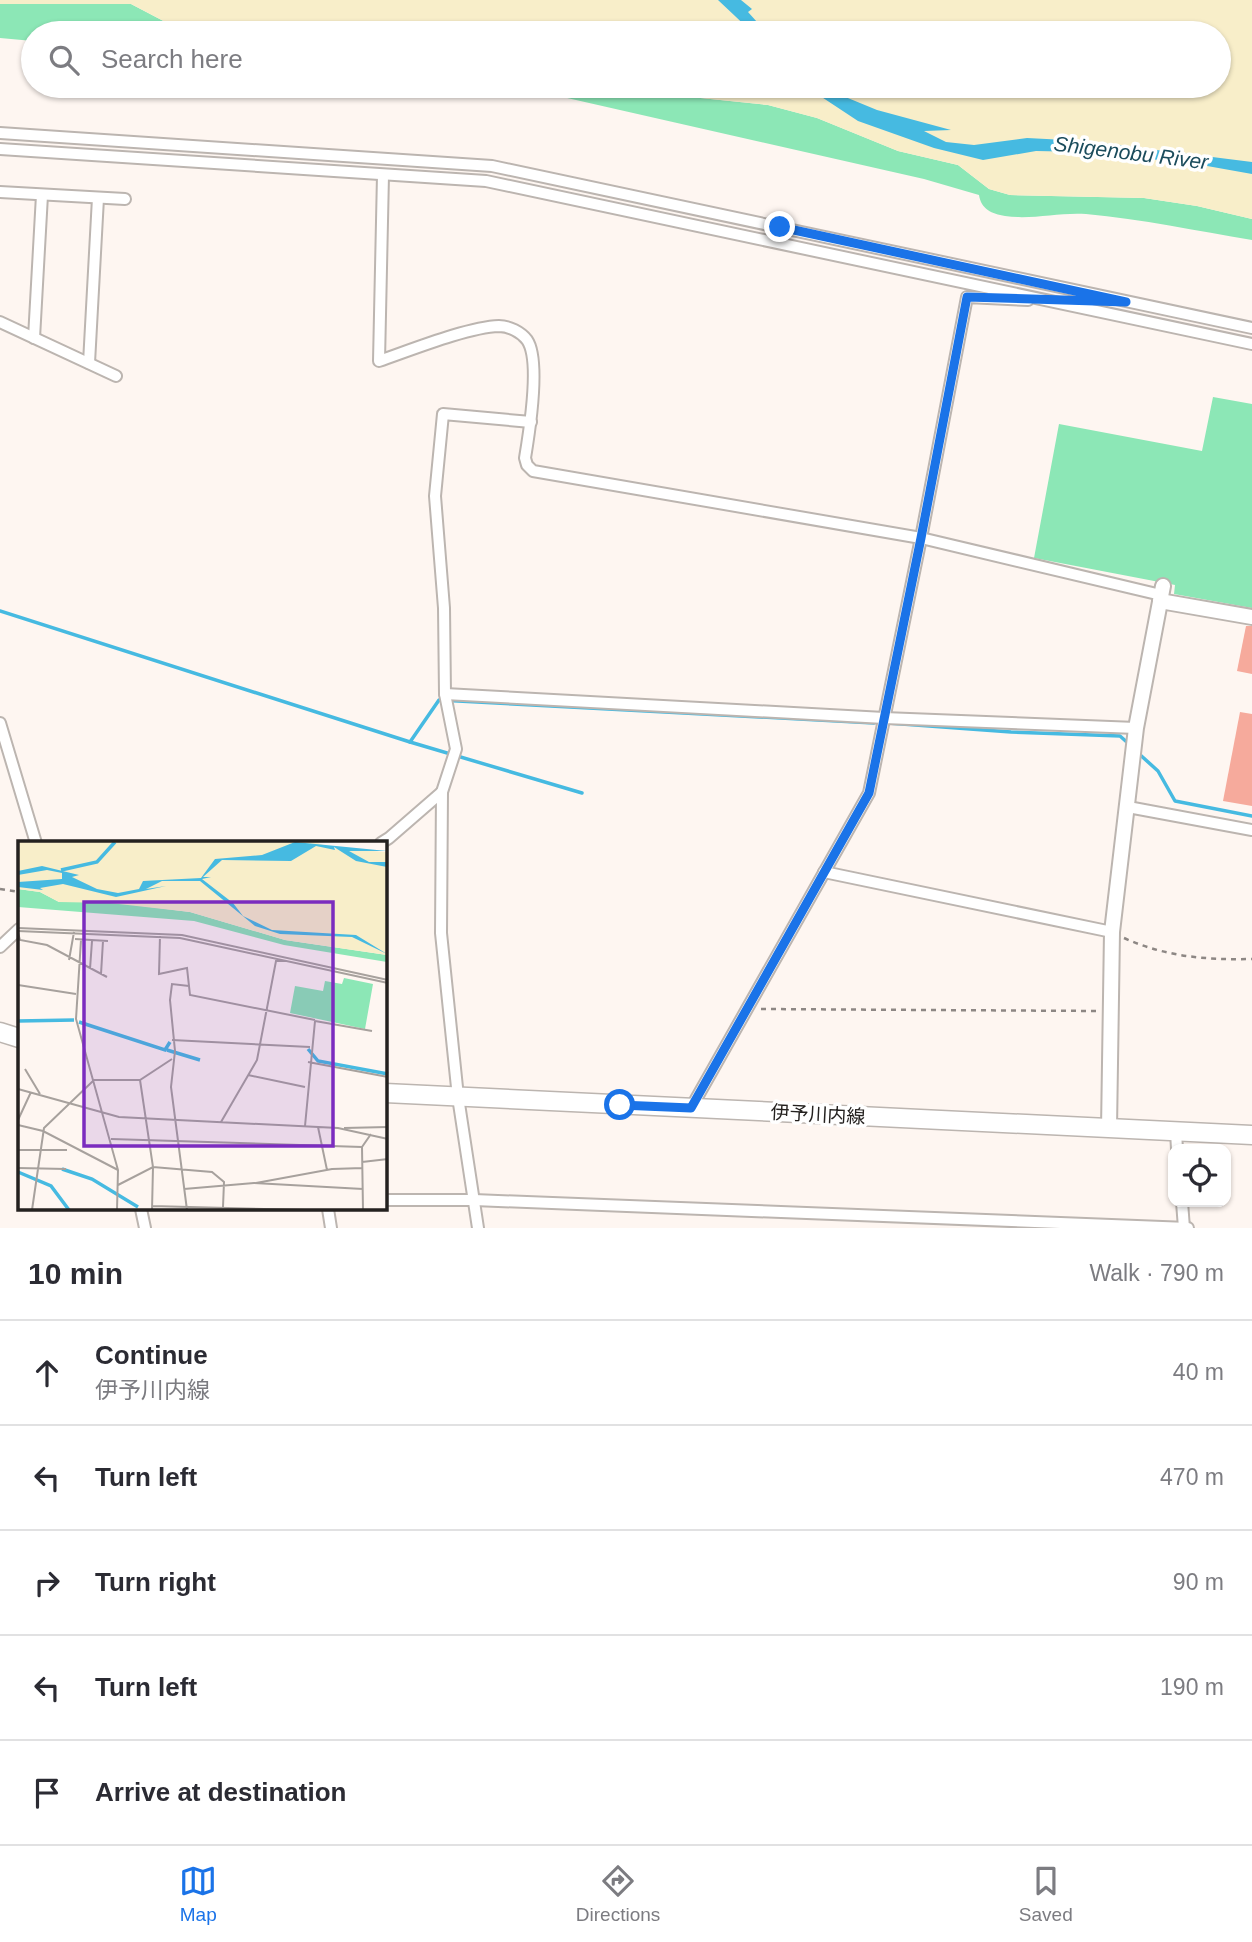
<!DOCTYPE html>
<html lang="en">
<head>
<meta charset="utf-8">
<style>
  :root { --surface:#fff; --page:#f2f2f3; --text:#2b2b33; --muted:#7c7c81; --line:#e1e1e2; --accent:#1a73e8 }
  body { margin:0; font-family:Arial,"Noto Sans JP",sans-serif; background:var(--page); color:var(--text) }
  .controls { position:absolute; right:21px; bottom:21px; display:grid; overflow:hidden; border-radius:14px; box-shadow:0 2px 5px #0004 }
  .controls button { width:63px; height:63px; display:grid; place-items:center; padding:0; border:0; border-bottom:2px solid var(--line); background:var(--surface); color:var(--text); font:35px sans-serif }
  .stop { position:absolute; width:21px; height:21px; margin:-16px; border:5px solid #1a73e8; border-radius:50%; background:#fff }
  .stop.end { background:#1a73e8; border-color:#fff; box-shadow:0 2px 7px #0008 }
  .list { margin:0; padding:0; list-style:none }
  h2 { display:flex; justify-content:space-between; align-items:center; height:91px; margin:0; padding:0 28px; font-size:30px }
  h2 small { font-size:23px; font-weight:400; color:var(--muted) }
  .list li { display:grid; grid-template-columns:46px 1fr auto; gap:21px; align-items:center; box-sizing:border-box; height:105px; padding:0 28px; border-top:2px solid var(--line) }
  .list b { display:block; font-size:26px; white-space:nowrap }
  .list p { margin:0; font-size:23px; white-space:nowrap; color:var(--muted) }
  .list em { font-size:23px; font-style:normal; color:var(--muted) }
  .icon { flex:none; width:38px; height:38px; fill:none; stroke:currentColor; stroke-width:2; stroke-linecap:round; stroke-linejoin:round }
  .map { position:relative; flex:none; width:1252px; height:1228px; overflow:hidden }
  .search { position:absolute; background:var(--surface); box-shadow:0 2px 5px #0004; left:21px; right:21px; top:21px; height:77px; display:flex; align-items:center; gap:18px; box-sizing:border-box; padding:0 24px; border-radius:38px; color:var(--muted); font-size:26px }
  .sheet { height:616px; background:var(--surface) }
  nav { display:flex; justify-content:space-around; align-items:center; box-sizing:border-box; height:98px; border-top:2px solid var(--line); background:var(--surface); font-size:19px; color:var(--muted) }
  nav a { display:grid; justify-items:center; gap:4px }
  nav .on { color:var(--accent) }
  .map>svg:first-child { display:block }
</style>
</head>
<body>
<div class="map">
<svg width="1252" height="1228" viewBox="0 0 1252 1228">
  <rect width="100%" height="100%" fill="#fef6f1"/>
  <g fill="#8ce7b6">
    <path d="M0 4H131L173 26 241 33H33V41L0 38Z"/>
    <path d="M488 86H633L681 96 768 105 817 118 898 151 958 165 989 189 1010 195 1144 198 1197 206 1252 219V240C1197 231 1142 219 1086 214 1060 212 1032 220 1005 216 992 214 981 209 979 195L924 179 554 95Z"/>
    <path d="M1213 397 1252 404V608L1174 594 1175 585 1034 558 1059 424 1202 451Z"/>
  </g>
  <path fill="#f8eec9" d="M0 0H1252V219L1197 206 1144 198 1010 195 989 189 958 165 898 151 817 118 768 105 681 96 633 86H1219V33H241L173 26 131 4H0Z"/>
  <g fill="#46bae1">
    <path d="M718 0H741L752 9 748 12 767 33H753Z"/>
    <path d="M805 86H824L843 96 877 110 951 130 924 131 946 142 974 145 1027 138 1085 141 1252 162V174L1196 164 1085 152 1036 151 983 160 934 148 858 121Z"/>
  </g>
  <g fill="none" stroke-linecap="round" stroke-linejoin="round">
    <g stroke="#46bae1" stroke-width="3.5">
      <path d="M0 611 410 742 439 700 874 723"/>
      <path d="M888 723 1011 732 1120 736 1129 744"/>
      <path d="M410 742 582 793"/>
      <path d="M1137 752 1158 771 1175 801 1252 816"/>
    </g>
  </g>
  <g fill="#f6aa9c">
    <path d="M1246 626H1252V674L1237 671Z"/>
    <path d="M1240 712 1252 714V806L1223 801Z"/>
  </g>
  <g fill="none" stroke-linecap="round" stroke-linejoin="round">
    <defs>
      <g id="minor">
        <path d="M0 133 492 166 1252 328"/>
        <path d="M0 149 486 181 1252 344"/>
        <path d="M383 175 379 361C411 350 468 327 499 326 509 326 521 332 527 340 541 360 529 434 525 458L527 465 533 471 921 538 1161 595"/>
        <path d="M0 192 125 199"/>
        <path d="M0 322 116 376"/>
        <path d="M34 338 42 195"/>
        <path d="M89 363 98 198"/>
        <path d="M445 694 884 718 1136 728"/>
        <path d="M0 723 36 843"/>
        <path d="M1128 807 1252 830"/>
        <path d="M381 843 389 838 442 792"/>
        <path d="M824 872 1112 932"/>
        <path d="M0 947 19 929"/>
        <path d="M691 1108 869 793 921 538 967 297 1028 300"/>
        <path d="M1176 1132 1177 1149"/>
        <path d="M385 1200H474L1188 1228"/>
        <path d="M1182 1202 1184 1228"/>
        <path d="M141 1209 145 1228"/>
        <path d="M328 1209 331 1228"/>
        <path d="M478 1228 458 1097 441 933 442 792 456 749 445 694 444 608 435 496 443 414 531 422"/>
      </g>
      <g id="tertiary">
        <path d="M1160 601 1252 617"/>
        <path d="M1109 1129 1112 932 1136 728 1163 586"/>
      </g>
      <g id="primary">
        <path d="M0 1032 19 1038"/>
        <path d="M385 1093 1252 1135"/>
      </g>
    </defs>
    <use href="#minor" stroke="#bcb5b0" stroke-width="14"/>
    <use href="#tertiary" stroke="#bcb5b0" stroke-width="18"/>
    <use href="#primary" stroke="#bcb5b0" stroke-width="21"/>
    <g stroke="#8d8784" stroke-width="2.5" stroke-dasharray="5 5" stroke-linecap="butt">
      <path d="M0 889 19 892"/>
      <path d="M1124 938C1166 957 1207 960 1252 959"/>
      <path d="M761 1009 1097 1011"/>
    </g>
    <use href="#minor" stroke="#fff" stroke-width="10"/>
    <use href="#tertiary" stroke="#fff" stroke-width="14"/>
    <use href="#primary" stroke="#fff" stroke-width="18"/>
  </g>
  <g fill="none" stroke-linecap="round" stroke-linejoin="round">
    <path stroke="#1a73e8" stroke-width="9" d="M620 1105 691 1108 869 793 921 538 967 297 1126 302 780 227"/>
  </g>
  <g text-anchor="middle" stroke-width="7" stroke-linejoin="round" paint-order="stroke">
    <g font-size="19" fill="#24211f" stroke="#fff">
      <text transform="translate(818 1114) rotate(3)" y="7">伊予川内線</text>
    </g>
    <g font-size="21" font-style="italic" fill="#1b4c5c" stroke="#fff">
      <text transform="translate(1131 153) rotate(7)" y="7">Shigenobu River</text>
    </g>
  </g>
  <g transform="translate(18 841)">
    <rect width="369" height="369" fill="#fef6f1"/>
    <path d="M0 48 22 51 41 61H92L172 71 267 99 369 114V121L266 104 176 80 0 66ZM326 137 355 143 347 188 272 172 277 145 305 150 307 140 324 143Z" fill="#8ce7b6"/>
    <path d="M0 1H298L312 7 369 11V114L267 99 172 71 92 62 41 61 22 51 0 48Z" fill="#f8eec9"/>
    <path d="M277 1 369 10H331L351 21H369V26L338 20 316 6 317 9 298 5 273 20 204 19 185 36H193L184 38 215 62 225 75 254 89 338 94 369 113 334 96 262 93 237 85 182 40H144L128 48 148 45 98 56 45 43 22 47 25 49 0 46V41L44 38V32L29 29 0 34V30L24 25 61 34 54 36 79 48 100 52 121 48 125 40 183 37 197 18 244 14Z" fill="#46bae1"/>
    <path fill="none" stroke="#46bae1" stroke-width="3.5" d="M43 29 79 21 97 1M0 180 56 179M61 181 147 209 152 201M290 208 300 220 370 233M149 209 182 219M44 328 74 338 120 366M0 331 33 345 51 369"/>
    <path fill="none" stroke="#a7a19d" stroke-width="2" d="M0 87 164 94 370 139M0 90 162 97 370 142M0 92 2 99 29 104 89 136M142 95 141 133 169 127 172 154 297 179M57 98 90 100M63 99 58 178 100 329 99 369M51 119 56 91M72 128 74 100M83 133 85 100M0 144 58 153M297 180 354 190M154 199 292 206M290 221 370 236M7 228 22 253M230 234 287 246M122 239 135 326 134 369M0 248 101 276 320 287 370 298M0 279 13 251M203 281 239 219 258 120H267M0 284 25 290 100 329M287 285 297 180M300 286 309 329M326 287 370 286M93 298 344 306M0 309H49M344 321 370 318M0 327 48 328M238 342 314 328 345 327M100 344 135 326 194 331 206 341 205 366M166 348 236 342 345 348M134 365 287 369M14 369 26 287 76 239H122L154 218M169 369 153 246 157 210 152 159 154 143 171 145M345 369 344 306 353 293"/>
    <path fill="#7b2cbf" fill-opacity="0.15" stroke="#7b2cbf" stroke-width="3.5" d="M66 61H315V305H66Z"/>
    <rect width="369" height="369" fill="none" stroke="#24211f" stroke-width="3.5"/>
  </g>
</svg>
<div class="controls">
<button><svg class="icon" aria-label="locate" viewBox="0 0 24 24"><circle cx="12" cy="12" r="6"/><path d="M12 2v4M12 18v4M2 12h4M18 12h4"/></svg></button>
</div>
<div class="stop" style="left:620px;top:1105px"></div>
<div class="stop end" style="left:780px;top:227px"></div>
<div class="search"><svg class="icon" aria-label="search" viewBox="0 0 24 24"><circle cx="10" cy="10" r="6"/><path d="M15 15l6 6"/></svg>Search here</div>
</div>
<section class="sheet">
<h2>10 min<small>Walk · 790 m</small></h2>
<ul class="list">
<li><svg class="icon" aria-label="ahead" viewBox="0 0 24 24"><path d="M12 20V5M6 11l6-6 6 6"/></svg><div><b>Continue</b><p>伊予川内線</p></div><em>40 m</em></li>
<li><svg class="icon" aria-label="left" viewBox="0 0 24 24"><path d="M17 20v-9H6M10 6l-5 5 5 5"/></svg><div><b>Turn left</b></div><em>470 m</em></li>
<li><svg class="icon" aria-label="right" viewBox="0 0 24 24"><path d="M7 20v-9h11M14 6l5 5-5 5"/></svg><div><b>Turn right</b></div><em>90 m</em></li>
<li><svg class="icon" aria-label="left" viewBox="0 0 24 24"><path d="M17 20v-9H6M10 6l-5 5 5 5"/></svg><div><b>Turn left</b></div><em>190 m</em></li>
<li><svg class="icon" aria-label="arrive" viewBox="0 0 24 24"><path d="M6 21V4h12l-3 4 3 4H6"/></svg><div><b>Arrive at destination</b></div></li>
</ul>
</section>
<nav>
<a class="on"><svg class="icon" aria-label="map" viewBox="0 0 24 24"><path d="M3 6l6-2 6 2 6-2v14l-6 2-6-2-6 2zM9 4v14M15 6v14"/></svg>Map</a>
<a><svg class="icon" aria-label="directions" viewBox="0 0 24 24"><path d="M12 3l9 9-9 9-9-9zM9 14v-3h6M13 9l2 2-2 2"/></svg>Directions</a>
<a><svg class="icon" aria-label="saved" viewBox="0 0 24 24"><path d="M7 4h10v16l-5-4-5 4z"/></svg>Saved</a>
</nav>
</body>
</html>
